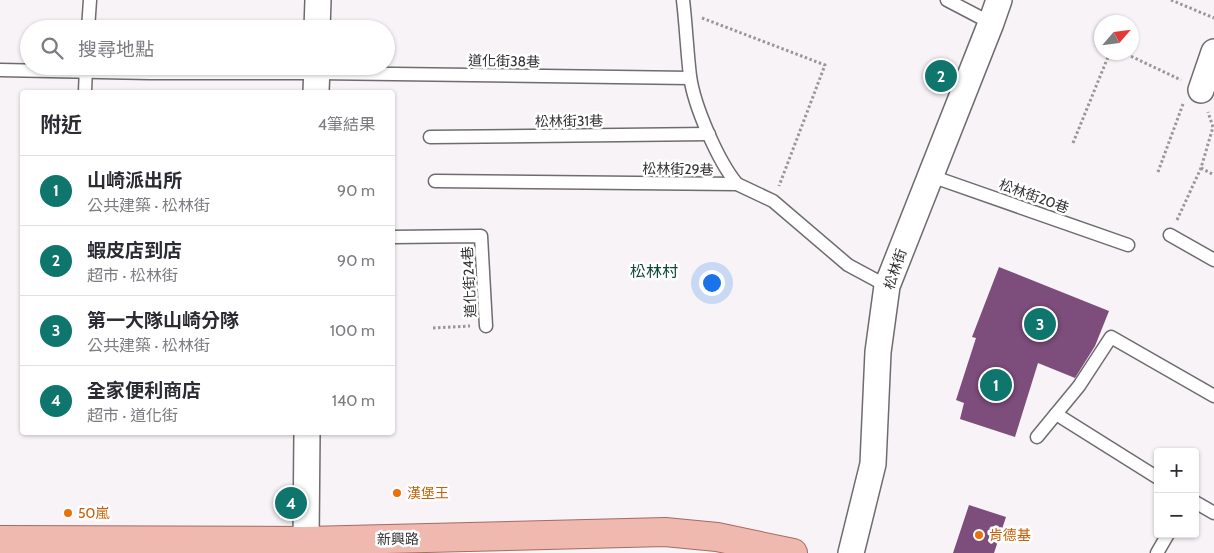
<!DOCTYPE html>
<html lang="zh-TW">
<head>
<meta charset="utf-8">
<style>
  :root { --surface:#fff; --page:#f7f7f7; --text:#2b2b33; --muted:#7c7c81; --line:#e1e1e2; --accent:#0f766e }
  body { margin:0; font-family:Cabin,"Noto Sans TC",sans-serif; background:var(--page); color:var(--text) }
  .controls { position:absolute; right:15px; bottom:15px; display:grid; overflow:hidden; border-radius:5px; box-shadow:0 1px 4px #0004 }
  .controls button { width:45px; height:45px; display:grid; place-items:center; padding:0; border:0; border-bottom:1px solid var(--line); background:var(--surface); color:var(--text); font:25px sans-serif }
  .compass { position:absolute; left:1094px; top:15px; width:45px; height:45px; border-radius:50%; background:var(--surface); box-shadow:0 1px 4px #0004; rotate:62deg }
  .you { position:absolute; left:711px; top:282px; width:18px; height:18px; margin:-12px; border:4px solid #fff; border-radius:50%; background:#1a73e8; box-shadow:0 0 0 8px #1a73e833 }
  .badge { display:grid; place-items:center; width:32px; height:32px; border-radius:50%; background:var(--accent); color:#fff; font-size:16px; font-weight:700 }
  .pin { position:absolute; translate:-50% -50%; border:2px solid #fff; box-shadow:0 1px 5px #0006 }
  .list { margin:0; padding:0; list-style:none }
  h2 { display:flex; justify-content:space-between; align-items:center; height:65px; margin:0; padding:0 20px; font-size:21px }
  h2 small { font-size:16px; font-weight:400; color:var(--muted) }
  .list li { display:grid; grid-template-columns:32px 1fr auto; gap:15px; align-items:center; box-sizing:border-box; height:70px; padding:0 20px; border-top:1px solid var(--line) }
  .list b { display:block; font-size:19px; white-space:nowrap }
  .list p { margin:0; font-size:16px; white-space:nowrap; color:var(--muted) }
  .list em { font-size:16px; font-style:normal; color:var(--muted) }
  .icon { flex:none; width:28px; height:28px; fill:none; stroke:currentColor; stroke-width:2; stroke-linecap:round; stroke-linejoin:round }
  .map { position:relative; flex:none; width:1214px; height:553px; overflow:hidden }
  .search { position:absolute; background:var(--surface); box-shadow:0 1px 4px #0004; left:20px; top:20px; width:375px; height:55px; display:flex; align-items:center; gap:12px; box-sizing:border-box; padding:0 18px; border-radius:28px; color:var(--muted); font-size:19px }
  .panel { position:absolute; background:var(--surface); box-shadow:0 1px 4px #0004; left:20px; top:90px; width:375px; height:345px; border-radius:5px }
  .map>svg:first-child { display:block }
</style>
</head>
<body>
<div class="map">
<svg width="1214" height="553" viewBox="0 0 1214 553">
  <rect width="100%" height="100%" fill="#f7f3f7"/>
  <g fill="#7d4d7c">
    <path d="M999 267 1109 311 1095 346 1075 378 1038 363 1015 437 960 419 964 403 956 400 976 338 972 337Z"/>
    <path d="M969 505 1006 517 994 553H953Z"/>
  </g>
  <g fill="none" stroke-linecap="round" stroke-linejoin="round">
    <defs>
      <g id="service">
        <path d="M683 0C686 25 687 51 690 76 694 106 718 161 737 184"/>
        <path d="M947 0 991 23"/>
        <path d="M88 29 90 0"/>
        <path d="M0 70 150 73H317L690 78"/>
        <path d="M85 92 86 66"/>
        <path d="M430 137 709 134"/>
        <path d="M931 176 1128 245"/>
        <path d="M435 181 737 184 773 201 848 265 887 286"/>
        <path d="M1170 235 1214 260"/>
        <path d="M392 237 481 236 486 326"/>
        <path d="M1056 414 1158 478"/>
        <path d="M1037 437 1079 386 1111 337 1214 396"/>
        <path d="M1195 502 1214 513"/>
        <path d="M1157 553 1168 534"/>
      </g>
      <g id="minor">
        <path d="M317 29 318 0"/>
        <path d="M1201 90 1214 52"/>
        <path d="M316 92 317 66"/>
        <path d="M305 553 306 541 307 432"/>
        <path d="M851 553 873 464 878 352 887 286 991 23 999 0"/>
      </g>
      <path id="primary" d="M0 540 306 541 665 532 717 537 793 553"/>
    </defs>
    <use href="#service" stroke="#6f6c6f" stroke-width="15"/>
    <use href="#minor" stroke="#6f6c6f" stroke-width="28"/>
    <use href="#primary" stroke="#a66a61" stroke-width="30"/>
    <g stroke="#9a979a" stroke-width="3" stroke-dasharray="2.5 2.5" stroke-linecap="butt">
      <path d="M1171 0 1214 18"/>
      <path d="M702 18 825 65 779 186"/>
      <path d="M1122 52 1181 80"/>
      <path d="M1073 143 1110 52"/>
      <path d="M1201 168 1214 175"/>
      <path d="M1158 172 1183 104"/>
      <path d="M1177 220 1201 168 1213 127 1208 112"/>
      <path d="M433 328 470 326"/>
    </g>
    <use href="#service" stroke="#fff" stroke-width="12"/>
    <use href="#minor" stroke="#fff" stroke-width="25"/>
    <use href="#primary" stroke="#efb9b0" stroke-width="28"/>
  </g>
  <g fill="#e8710a" stroke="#fff" stroke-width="2">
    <circle cx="397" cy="493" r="5"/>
    <circle cx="68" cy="513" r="5"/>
    <circle cx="979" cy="535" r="5"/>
  </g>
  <g text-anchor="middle" stroke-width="5" stroke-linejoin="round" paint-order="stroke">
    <g font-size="14" fill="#323032" stroke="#fff">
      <text transform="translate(504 61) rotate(1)" y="5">道化街38巷</text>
      <text transform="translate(569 121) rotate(-1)" y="5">松林街31巷</text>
      <text transform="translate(678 169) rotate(1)" y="5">松林街29巷</text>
      <text transform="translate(1034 196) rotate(20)" y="5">松林街20巷</text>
      <text transform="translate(895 269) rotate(-71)" y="5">松林街</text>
      <text transform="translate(469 282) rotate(-93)" y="5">道化街24巷</text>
      <text transform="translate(398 539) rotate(-1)" y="5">新興路</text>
    </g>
    <g font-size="14" fill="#c56008" stroke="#fff" text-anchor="start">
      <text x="407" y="498">漢堡王</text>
      <text x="78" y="518">50嵐</text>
      <text x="989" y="540">肯德基</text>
    </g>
    <g font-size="16" fill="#10473b" stroke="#fff">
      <text x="654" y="277">松林村</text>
    </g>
  </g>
</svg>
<div class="controls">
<button>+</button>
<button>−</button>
</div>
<svg class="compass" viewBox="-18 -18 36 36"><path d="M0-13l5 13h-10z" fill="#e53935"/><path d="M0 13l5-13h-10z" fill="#7c7c81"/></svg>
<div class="you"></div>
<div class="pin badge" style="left:996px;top:385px">1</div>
<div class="pin badge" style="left:941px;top:76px">2</div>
<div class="pin badge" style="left:1040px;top:324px">3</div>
<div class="pin badge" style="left:291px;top:503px">4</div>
<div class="search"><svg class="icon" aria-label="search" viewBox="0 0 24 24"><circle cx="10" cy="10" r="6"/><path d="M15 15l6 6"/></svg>搜尋地點</div>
<section class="panel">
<h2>附近<small>4筆結果</small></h2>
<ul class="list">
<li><span class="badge">1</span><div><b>山崎派出所</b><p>公共建築 · 松林街</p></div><em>90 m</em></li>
<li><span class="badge">2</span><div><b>蝦皮店到店</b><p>超市 · 松林街</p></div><em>90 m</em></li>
<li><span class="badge">3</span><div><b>第一大隊山崎分隊</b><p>公共建築 · 松林街</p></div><em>100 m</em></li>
<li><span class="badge">4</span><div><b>全家便利商店</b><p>超市 · 道化街</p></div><em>140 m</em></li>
</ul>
</section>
</div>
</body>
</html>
